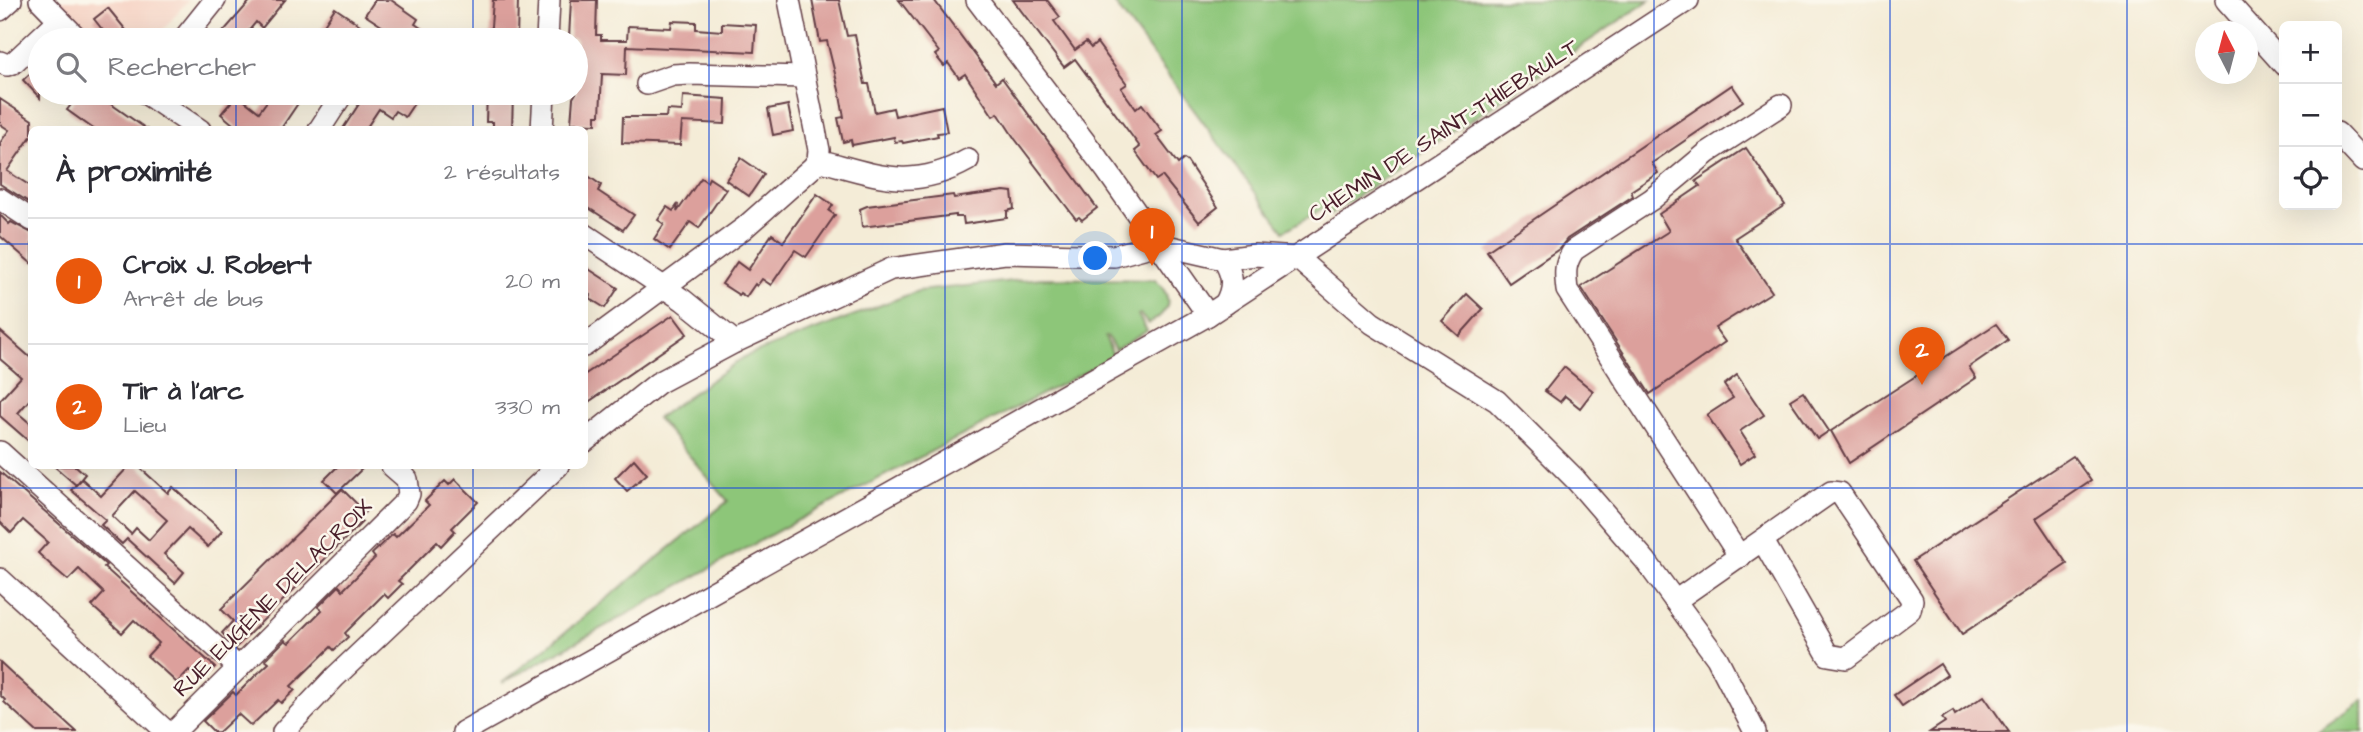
<!DOCTYPE html>
<html lang="fr">
<head>
<meta charset="utf-8">
<style>
  :root { --surface:#fff; --page:#f7f7f7; --text:#2b2b33; --muted:#7c7c81; --line:#e1e1e2; --accent:#ea580c }
  body { margin:0; font-family:"Architects Daughter",sans-serif; background:var(--page); color:var(--text) }
  .controls { position:absolute; right:21px; top:21px; display:grid; overflow:hidden; border-radius:10px; box-shadow:0 7px 28px #0002 }
  .controls button { width:63px; height:63px; display:grid; place-items:center; padding:0; border:0; border-bottom:2px solid var(--line); background:var(--surface); color:var(--text); font:35px sans-serif }
  .compass { position:absolute; left:2195px; top:21px; width:63px; height:63px; border-radius:50%; background:var(--surface); box-shadow:0 7px 28px #0002; rotate:354deg }
  .you { position:absolute; left:1096px; top:259px; width:24px; height:24px; margin:-18px; border:5px solid #fff; border-radius:50%; background:#1a73e8; box-shadow:0 0 0 10px #1a73e833 }
  .badge { display:grid; place-items:center; width:46px; height:46px; border-radius:50%; background:var(--accent); color:#fff; font-size:23px; font-weight:700 }
  .pin { position:absolute; translate:-50% -58px; filter:drop-shadow(0 2px 4px #0008) }
  .pin::after { content:''; position:absolute; top:37px; width:24px; height:21px; background:inherit; clip-path:polygon(0 0,100% 0,50% 100%) }
  .list { margin:0; padding:0; list-style:none }
  h2 { display:flex; justify-content:space-between; align-items:center; height:91px; margin:0; padding:0 28px; font-size:30px }
  h2 small { font-size:23px; font-weight:400; color:var(--muted) }
  .list li { display:grid; grid-template-columns:46px 1fr auto; gap:21px; align-items:center; box-sizing:border-box; height:126px; padding:0 28px; border-top:2px solid var(--line) }
  .list b { display:block; font-size:26px; white-space:nowrap }
  .list p { margin:0; font-size:23px; white-space:nowrap; color:var(--muted) }
  .list em { font-size:23px; font-style:normal; color:var(--muted) }
  .icon { flex:none; width:38px; height:38px; fill:none; stroke:currentColor; stroke-width:2; stroke-linecap:round; stroke-linejoin:round }
  .map { position:relative; flex:none; width:2363px; height:732px; overflow:hidden }
  .search { position:absolute; background:var(--surface); box-shadow:0 7px 28px #0002; left:28px; top:28px; width:560px; height:77px; display:flex; align-items:center; gap:18px; box-sizing:border-box; padding:0 24px; border-radius:38px; color:var(--muted); font-size:26px }
  .panel { position:absolute; background:var(--surface); box-shadow:0 7px 28px #0002; left:28px; top:126px; width:560px; height:343px; border-radius:10px }
  .map>svg:first-child { display:block }
</style>
</head>
<body>
<div class="map">
<svg width="2363" height="732" viewBox="0 0 2363 732">
  <rect width="100%" height="100%" fill="#fbf7ec"/>
  <filter id="ink" filterUnits="userSpaceOnUse"><feTurbulence type="fractalNoise" baseFrequency=".0143" numOctaves="2"/><feDisplacementMap in="SourceGraphic" scale="14" xChannelSelector="R" yChannelSelector="G"/><feConvolveMatrix kernelMatrix="1 2 1 2 8 2 1 2 1" color-interpolation-filters="sRGB"/></filter>
  <filter id="wash" filterUnits="userSpaceOnUse"><feTurbulence type="fractalNoise" baseFrequency=".00686" numOctaves="4" result="noise"/><feDisplacementMap in="SourceGraphic" scale="28" xChannelSelector="R" yChannelSelector="G"/><feGaussianBlur stdDeviation="1.57" result="paint"/><feColorMatrix in="noise" values="0 0 0 0 0 0 0 0 0 0 0 0 0 0 0 0 0 1.4 0 .05"/><feComposite in="paint" operator="in"/></filter>
  <g filter="url(#wash)">
    <rect width="100%" height="100%" fill="#f4ecd7"/>
    <path fill="#f6d2c3" d="M58 0H188L155 40H100Z"/>
    <g fill="#8dc679" stroke="#6c7252" stroke-width="2">
      <path d="M1112 0H1650L1331 214 1326 207 1284 231Z"/>
      <path d="M1041 278 1155 280C1175 298 1170 312 1148 324L1140 314 1138 315 1147 331 1115 350 1107 336 1105 337 1114 357 785 527 502 683 728 501 657 418 744 357 918 291Z"/>
      <path d="M2363 700V732H2317Z"/>
    </g>
    <g id="blocks">
      <g fill="#dca09c" fill-rule="evenodd">
        <path d="M251 0H285L262 28 256 22 241 40H216Z"/>
        <path d="M375 0H391L418 19 415 24 439 40H403L365 15Z"/>
        <path d="M493 0H518L517 40H490Z"/>
        <path d="M571 0H597L596 35H601V40H627L628 26 671 28 672 21 696 22V29L722 31V23L756 25 754 52 627 46 626 75 602 74 600 115H596V124L571 123 573 98 576 93V39L569 38Z"/>
        <path d="M812 0H839L847 36 855 35 865 84H869L875 112 893 108 895 116 942 106 947 132 937 133 938 136 903 143 902 141 895 142 894 137 852 145 851 140 843 142 838 118 844 117 839 90 827 41 820 42Z"/>
        <path d="M899 0H934L996 83 1002 78 1097 208 1082 220 1079 217 1076 219 1015 139 998 113 993 116 965 74 959 78 948 63 944 66 935 55 939 52Z"/>
        <path d="M1013 0H1047L1060 17 1054 21 1075 50 1086 42 1091 48 1097 43 1127 84 1121 88 1136 109 1142 104 1162 131 1156 135 1178 164 1184 159 1187 161 1218 207 1199 222 1162 176 1156 180 1135 151 1140 147 1075 59 1064 67Z"/>
        <path d="M108 8 134 40H115L110 36 109 38 94 19Z"/>
        <path d="M335 8 360 25 349 40H335L321 29Z"/>
        <path d="M40 64V98L23 80Z"/>
        <path d="M1732 85 1743 101 1652 163 1658 173 1631 191 1633 196 1567 239 1559 249 1509 283 1487 251Z"/>
        <path d="M80 93H106L115 99 111 104 148 130H95L67 110Z"/>
        <path d="M273 93H305L280 130H240L221 114 237 95 259 112Z"/>
        <path d="M386 93H421L405 117 395 111 391 117 379 109 365 130H342L363 98 367 101 371 95 380 101Z"/>
        <path d="M487 93H513L512 130H493V122H486Z"/>
        <path d="M683 96 726 99 725 124 682 122 680 145 622 143 623 117H666L667 110 682 111Z"/>
        <path d="M0 99 32 120V135L7 171 32 187V204L0 184V143L9 130 0 124Z"/>
        <path d="M788 105 793 131 773 135 768 109Z"/>
        <path d="M1746 148 1785 205 1735 238 1772 292 1715 328 1725 342 1650 394 1581 287 1669 231 1659 214 1700 186 1696 181Z"/>
        <path d="M741 158 764 174 749 196 726 180Z"/>
        <path d="M584 173 601 185 598 191 634 215 623 230 587 207 584 210Z"/>
        <path d="M701 178 707 182 709 178 726 189 699 228 690 222 670 250 654 239 664 224 658 220 667 207 673 211 678 204 677 212Z"/>
        <path d="M1004 191 1012 192 1014 209 1007 211V218L964 224 963 217H956V215L862 227 860 209 867 206 953 195 954 198Z"/>
        <path d="M817 194 833 205 829 211 835 215 806 257 795 250 771 285 762 279 757 286 755 284 746 297 740 293 739 295 722 284 737 262 748 270 772 234 783 242Z"/>
        <path d="M0 215 9 224 11 222 32 233V264L0 236Z"/>
        <path d="M584 266 618 288 605 308 589 298 591 295 584 291Z"/>
        <path d="M1467 294 1483 309 1459 336 1442 321Z"/>
        <path d="M673 315 687 334 584 405V375Z"/>
        <path d="M1996 324 2008 340 1969 367 1976 378 1849 463 1831 431Z"/>
        <path d="M0 331 32 359V397L18 413 32 425V444L0 416V400L21 377 0 359Z"/>
        <path d="M1564 367 1593 391 1580 408 1565 396 1560 402 1545 391Z"/>
        <path d="M1737 375 1764 415 1740 431 1755 454 1740 464 1707 415 1733 398 1724 385Z"/>
        <path d="M1803 392 1829 431 1817 439 1790 400Z"/>
        <path d="M2073 456 2091 481 2036 518 2067 564 1962 634 1913 561Z"/>
        <path d="M634 459 647 474 627 491 615 478Z"/>
        <path d="M54 466H76L85 474 76 485Z"/>
        <path d="M129 466H138L168 493 173 487 222 531 208 547 188 529 164 554 184 572 175 583 127 539 122 544 101 525 106 520 71 490 82 479 101 496ZM135 491 167 520 149 540 136 528 131 534 112 516Z"/>
        <path d="M338 466H365L337 493 324 480Z"/>
        <path d="M0 472 106 565 104 567 215 667 201 681 189 670 177 683 162 669 147 656 159 643 134 620 122 633 92 606 104 593 79 569 68 580 53 567 38 553 48 542 23 520 11 533 0 522Z"/>
        <path d="M455 479 478 502 452 528 455 531 441 546 437 542 398 581 402 584 388 598 384 594 345 633 348 637 334 650 331 647 291 686 295 690 281 703 278 700 251 726 238 714 219 732H214L203 721 233 692 236 695 254 677 269 663 265 660 285 640 289 643 322 610 318 607 339 586 343 590 375 558 372 554 393 534 396 537 429 505 425 501 445 481 449 485Z"/>
        <path d="M342 489 365 512 358 519 362 522 236 647 222 633 233 621 221 609Z"/>
        <path d="M0 662 16 677 77 732H37L4 702 5 700 0 695Z"/>
        <path d="M1940 664 1947 675 1902 706 1894 695Z"/>
        <path d="M1984 696 2009 732H1930L1945 722 1942 718 1953 711 1955 715Z"/>
      </g>
    </g>
  </g>
  <g filter="url(#ink)">
    <use href="#blocks" fill-opacity="0" stroke="#643e45" stroke-width="2"/>
    <g fill="none" stroke-linecap="round" stroke-linejoin="round">
      <defs>
        <g id="minor">
          <path d="M40 0 79 40"/>
          <path d="M977 0 1107 171 1208 315"/>
          <path d="M2226 0 2284 65"/>
          <path d="M0 10 11 0"/>
          <path d="M183 40 215 0"/>
          <path d="M547 40 549 0"/>
          <path d="M0 62 7 65 13 63 59 20"/>
          <path d="M647 84 673 75 690 74 804 77"/>
          <path d="M145 93 200 130"/>
          <path d="M319 130 343 93"/>
          <path d="M542 130 544 93"/>
          <path d="M2337 133 2363 161"/>
          <path d="M818 160C876 175 911 192 968 160"/>
          <path d="M0 199 32 220"/>
          <path d="M584 234 683 300 735 342"/>
          <path d="M1223 259C1234 275 1234 288 1225 304"/>
          <path d="M584 346 744 228 813 167 818 160 819 150 789 0"/>
          <path d="M584 442 658 383 735 342 891 269 1005 253 1114 256 1158 244 1223 259 1255 255 1297 258 1372 323 1497 401 1575 479 1645 560 1717 658 1755 732"/>
          <path d="M0 452 239 668"/>
          <path d="M1740 557 1567 290C1565 273 1564 264 1574 250L1652 199 1707 153 1781 105"/>
          <path d="M0 579 167 732"/>
          <path d="M1675 601 1831 492 1840 493 1912 600 1910 610 1846 658 1828 655 1763 541"/>
          <path d="M174 732 406 501 409 494 407 479 392 466"/>
          <path d="M283 732 335 677 558 466"/>
          <path d="M463 732 1208 315 1688 0"/>
        </g>
      </defs>
      <use href="#minor" stroke="#643e45" stroke-width="24"/>
      <use href="#minor" stroke="#fff" stroke-width="21"/>
    </g>
  </g>
  <path fill="none" stroke="#1d4ed8" stroke-width="2" stroke-opacity="0.55" d="M236 0V40M473 0V40M709 0V732M945 0V732M1182 0V732M1418 0V732M1654 0V732M1890 0V732M2127 0V732M236 93V130M473 93V130M0 244H32M584 244H2363M236 466V732M473 466V732M0 488H2363"/>
  <g text-anchor="middle" stroke-width="5" stroke-linejoin="round" paint-order="stroke">
    <g font-size="23" fill="#4a1f2b" stroke="#fbf7ec">
      <text transform="translate(1443 130) rotate(-33)" y="8">CHEMIN DE SAINT-THIEBAULT</text>
      <text transform="translate(272 597) rotate(-45)" y="8">RUE EUGÈNE DELACROIX</text>
    </g>
  </g>
</svg>
<div class="controls">
<button>+</button>
<button>−</button>
<button><svg class="icon" aria-label="locate" viewBox="0 0 24 24"><circle cx="12" cy="12" r="6"/><path d="M12 2v4M12 18v4M2 12h4M18 12h4"/></svg></button>
</div>
<svg class="compass" viewBox="-18 -18 36 36"><path d="M0-13l5 13h-10z" fill="#e53935"/><path d="M0 13l5-13h-10z" fill="#7c7c81"/></svg>
<div class="you"></div>
<div class="pin badge" style="left:1152px;top:266px">1</div>
<div class="pin badge" style="left:1922px;top:385px">2</div>
<div class="search"><svg class="icon" aria-label="search" viewBox="0 0 24 24"><circle cx="10" cy="10" r="6"/><path d="M15 15l6 6"/></svg>Rechercher</div>
<section class="panel">
<h2>À proximité<small>2 résultats</small></h2>
<ul class="list">
<li><span class="badge">1</span><div><b>Croix J. Robert</b><p>Arrêt de bus</p></div><em>20 m</em></li>
<li><span class="badge">2</span><div><b>Tir à l'arc</b><p>Lieu</p></div><em>330 m</em></li>
</ul>
</section>
</div>
</body>
</html>
